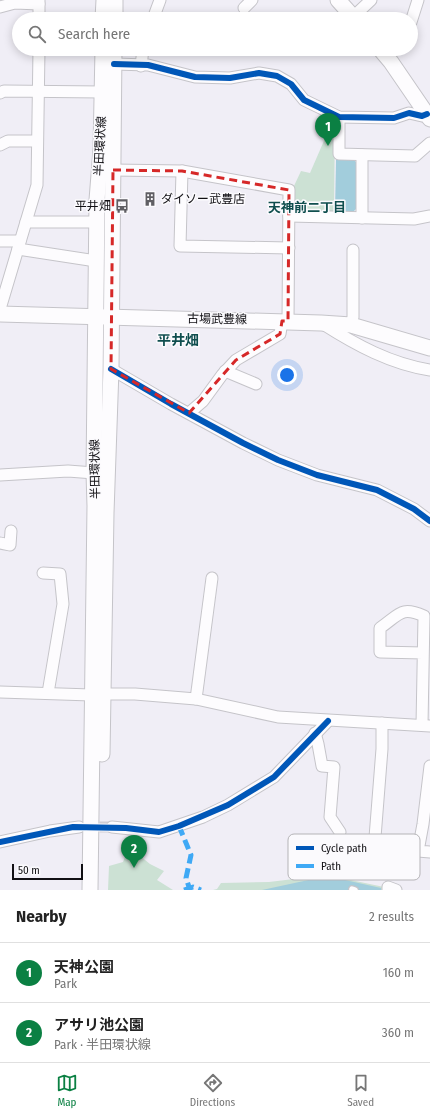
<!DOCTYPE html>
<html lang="en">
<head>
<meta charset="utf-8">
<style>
  :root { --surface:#fff; --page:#f6f6f6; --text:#222; --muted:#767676; --line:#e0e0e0; --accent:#0b8043 }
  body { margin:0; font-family:"Fira Sans Condensed","Noto Sans JP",sans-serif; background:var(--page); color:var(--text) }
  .scale { position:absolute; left:12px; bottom:10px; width:71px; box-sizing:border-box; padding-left:4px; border:2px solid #111014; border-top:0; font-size:11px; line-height:14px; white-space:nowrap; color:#111014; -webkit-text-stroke:3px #fbfafd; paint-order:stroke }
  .you { position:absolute; left:287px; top:375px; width:14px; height:14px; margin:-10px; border:3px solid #fff; border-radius:50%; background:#1a73e8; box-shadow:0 0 0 6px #1a73e833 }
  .badge { display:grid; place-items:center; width:26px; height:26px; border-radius:50%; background:var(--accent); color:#fff; font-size:13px; font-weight:700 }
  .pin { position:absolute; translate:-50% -33px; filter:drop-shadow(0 1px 2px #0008) }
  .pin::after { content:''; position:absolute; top:21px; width:14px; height:12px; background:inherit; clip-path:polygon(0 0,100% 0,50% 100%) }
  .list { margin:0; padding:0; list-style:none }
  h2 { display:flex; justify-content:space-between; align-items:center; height:52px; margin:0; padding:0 16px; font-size:17px }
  h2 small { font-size:13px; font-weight:400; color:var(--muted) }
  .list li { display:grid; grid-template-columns:26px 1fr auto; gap:12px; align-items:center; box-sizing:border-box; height:60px; padding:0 16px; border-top:1px solid var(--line) }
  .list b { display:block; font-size:15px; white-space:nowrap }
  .list p { margin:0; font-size:13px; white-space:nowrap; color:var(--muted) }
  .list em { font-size:13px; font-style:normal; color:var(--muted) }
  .icon { flex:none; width:22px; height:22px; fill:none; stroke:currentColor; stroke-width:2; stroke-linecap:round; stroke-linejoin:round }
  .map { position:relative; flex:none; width:430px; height:890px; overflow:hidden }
  .search { position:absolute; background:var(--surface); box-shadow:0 2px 10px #0003; left:12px; right:12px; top:12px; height:44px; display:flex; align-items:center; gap:10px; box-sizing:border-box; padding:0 14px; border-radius:22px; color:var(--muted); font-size:15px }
  .sheet { height:172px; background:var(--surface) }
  nav { display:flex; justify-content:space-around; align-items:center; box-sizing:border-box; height:56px; border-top:1px solid var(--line); background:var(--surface); font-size:11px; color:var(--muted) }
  nav a { display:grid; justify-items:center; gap:2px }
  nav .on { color:var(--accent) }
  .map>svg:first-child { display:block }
</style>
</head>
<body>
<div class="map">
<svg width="430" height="890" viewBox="0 0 430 890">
  <rect width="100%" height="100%" fill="#f0eef6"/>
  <g fill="#cce1d4">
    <path d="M333 120 335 121 334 211H297L294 209V186L301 171 310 173Z"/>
    <path d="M129 847 150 864 164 871 157 880 173 890H108L109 866 123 862Z"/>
    <path d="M327 875 384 887 385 890H213L217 889 221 883 269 882Z"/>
  </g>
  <g fill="#a2cddc">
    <path d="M336 160H354L356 162V209L353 212 335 211Z"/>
    <path d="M327 876 381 888V890H262Z"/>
  </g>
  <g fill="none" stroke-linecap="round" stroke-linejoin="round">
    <path stroke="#cfcdd4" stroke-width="11" stroke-dasharray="11 5.5" stroke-linecap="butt" d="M83 827H112"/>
    <defs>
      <path id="lane" d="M352 889 355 890"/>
      <g id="street">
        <path d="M0 7 15 3 39 4"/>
        <path d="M244 8 252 0"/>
        <path d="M353 17 371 0"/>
        <path d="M39 19V0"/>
        <path d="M153 19 160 0"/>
        <path d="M411 22 418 0"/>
        <path d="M114 64 148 65 195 77 230 78 259 73 277 76 291 84 304 100 339 117 394 118 409 113 422 116 427 114"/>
        <path d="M141 66 143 49"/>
        <path d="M0 93 4 91 102 92"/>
        <path d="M339 117V154L415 156 430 143"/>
        <path d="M0 145 8 141H37"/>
        <path d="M113 170 182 171 289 190 288 321"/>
        <path d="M182 171 180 246 289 248"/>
        <path d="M289 216 414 219 430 216"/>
        <path d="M362 218V155"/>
        <path d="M26 222H97"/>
        <path d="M0 241H20"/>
        <path d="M18 249 96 261"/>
        <path d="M0 309 37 185 39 49"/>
        <path d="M323 324C356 345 391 364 430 370"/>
        <path d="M351 325 353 317V250"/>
        <path d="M111 369 171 404 243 443 278 460 317 475 377 490 414 509 430 521"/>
        <path d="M225 371 256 384"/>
        <path d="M189 413 203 401 222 375 236 360 280 334 282 321"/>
        <path d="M0 475 68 471 94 473"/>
        <path d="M0 543 10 545 11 531"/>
        <path d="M43 573 60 574 63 604 48 693"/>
        <path d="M0 692 91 695"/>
        <path d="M103 694H135L196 699 278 717 430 726"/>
        <path d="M196 699 212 578"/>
        <path d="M422 725 424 616C401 606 400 614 380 628V652L423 653"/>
        <path d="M315 733 318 744 322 766 334 767 330 817 340 832"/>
        <path d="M430 766 423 824 418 851 430 852"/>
        <path d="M112 827 159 832 203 817 228 805 274 777 328 721"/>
        <path d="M0 842 50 831 79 827"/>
        <path d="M374 850 382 749V723"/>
        <path d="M388 890V887L396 890"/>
      </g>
      <g id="secondary">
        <path d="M338 0 355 19"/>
        <path d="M103 19 104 0"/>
        <path d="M115 19V0"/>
        <path d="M380 49 391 62 430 119"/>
        <path d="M0 314 321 323 351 325 430 348"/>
        <path d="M102 754 106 513 111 369 114 49"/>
        <path d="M90 890 95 506 94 473 97 200 101 149 103 49"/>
      </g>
    </defs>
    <use href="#lane" stroke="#c5c4c9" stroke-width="8"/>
    <use href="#street" stroke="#c5c4c9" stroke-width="13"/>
    <use href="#secondary" stroke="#c5c4c9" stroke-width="17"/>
    <use href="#lane" stroke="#fdfcfe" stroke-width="5.5"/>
    <use href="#street" stroke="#fdfcfe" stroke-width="11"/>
    <use href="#secondary" stroke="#fdfcfe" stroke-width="15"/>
    <g stroke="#3fa9f5" stroke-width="5" stroke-dasharray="10 5" stroke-linecap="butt">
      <path d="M179 826 191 855 186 878 189 887"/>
      <path d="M184 890 193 887 201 890"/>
    </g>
    <defs>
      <g id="cycleway">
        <path d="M114 64 148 65 195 77 230 78 259 73 277 76 291 84 304 100 339 117 394 118 409 113 422 116 427 114"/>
        <path d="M111 369 171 404 243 443 278 460 317 475 377 490 414 509 430 521"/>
        <path d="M0 842 73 827 126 828 159 832 179 826 228 805 274 777 328 721"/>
      </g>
    </defs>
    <use href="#cycleway" stroke="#fbfafd" stroke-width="8"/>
    <use href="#cycleway" stroke="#0057b8" stroke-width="6"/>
  </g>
  <path fill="none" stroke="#d62828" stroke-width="3" stroke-dasharray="8 5" stroke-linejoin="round" d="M113 170 182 171 289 190 288 321H282L280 334 236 360 189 413 111 369Z"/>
  <defs>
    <symbol id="building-bare" viewBox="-9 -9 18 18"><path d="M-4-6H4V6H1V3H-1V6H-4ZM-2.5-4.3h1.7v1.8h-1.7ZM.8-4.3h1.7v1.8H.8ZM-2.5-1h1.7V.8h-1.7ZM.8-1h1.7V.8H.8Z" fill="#5f5e63" stroke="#fbfafd" stroke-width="2.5" paint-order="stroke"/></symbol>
    <symbol id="bus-bare" viewBox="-9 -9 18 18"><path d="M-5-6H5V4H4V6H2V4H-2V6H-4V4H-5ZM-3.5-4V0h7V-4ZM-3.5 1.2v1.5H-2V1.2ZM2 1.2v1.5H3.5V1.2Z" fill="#5f5e63" stroke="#fbfafd" stroke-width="2.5" paint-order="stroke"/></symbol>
  </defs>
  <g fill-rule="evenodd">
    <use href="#building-bare" x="140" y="189" width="20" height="20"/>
    <use href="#bus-bare" x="112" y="196" width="20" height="20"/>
  </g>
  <g text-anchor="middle" stroke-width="3" stroke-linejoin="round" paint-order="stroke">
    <g font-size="12" fill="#111014" stroke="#fbfafd">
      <text transform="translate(100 146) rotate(-87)" y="4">半田環状線</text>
      <text transform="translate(217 319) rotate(1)" y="4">古場武豊線</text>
      <text transform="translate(95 469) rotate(-91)" y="4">半田環状線</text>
    </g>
    <g font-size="12" fill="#111014" stroke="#fbfafd" text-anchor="start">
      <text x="161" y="203">ダイソー武豊店</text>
      <text x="111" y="210" text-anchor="end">平井畑</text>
    </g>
    <g font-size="13" font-weight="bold" fill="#0f4e4e" stroke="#fbfafd">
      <text x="307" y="212">天神前二丁目</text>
    </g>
    <g font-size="14" font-weight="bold" fill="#0f4e4e" stroke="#fbfafd">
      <text x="178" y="345">平井畑</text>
    </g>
  </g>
  <rect x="288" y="834" width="132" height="46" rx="6" fill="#fbfafd" stroke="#b5b4b7" stroke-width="1"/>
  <rect x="296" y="846" width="18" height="4" fill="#0057b8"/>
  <rect x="296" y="864" width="18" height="4" fill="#3fa9f5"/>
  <g font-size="11" fill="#111014">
    <text x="321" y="852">Cycle path</text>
    <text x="321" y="870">Path</text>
  </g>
</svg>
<div class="scale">50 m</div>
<div class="you"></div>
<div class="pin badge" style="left:328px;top:146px">1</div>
<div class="pin badge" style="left:134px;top:868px">2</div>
<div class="search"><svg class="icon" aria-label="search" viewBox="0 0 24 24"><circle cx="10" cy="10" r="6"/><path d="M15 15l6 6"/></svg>Search here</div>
</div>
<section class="sheet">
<h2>Nearby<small>2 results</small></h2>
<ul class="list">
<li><span class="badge">1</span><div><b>天神公園</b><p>Park</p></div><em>160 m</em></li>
<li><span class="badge">2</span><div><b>アサリ池公園</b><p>Park · 半田環状線</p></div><em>360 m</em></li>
</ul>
</section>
<nav>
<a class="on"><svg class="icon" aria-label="map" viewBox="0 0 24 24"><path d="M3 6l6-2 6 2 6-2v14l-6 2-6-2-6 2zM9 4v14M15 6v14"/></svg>Map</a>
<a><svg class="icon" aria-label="directions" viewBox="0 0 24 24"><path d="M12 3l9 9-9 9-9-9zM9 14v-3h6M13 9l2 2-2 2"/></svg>Directions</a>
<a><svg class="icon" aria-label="saved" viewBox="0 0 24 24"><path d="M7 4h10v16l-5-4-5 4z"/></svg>Saved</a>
</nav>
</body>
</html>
